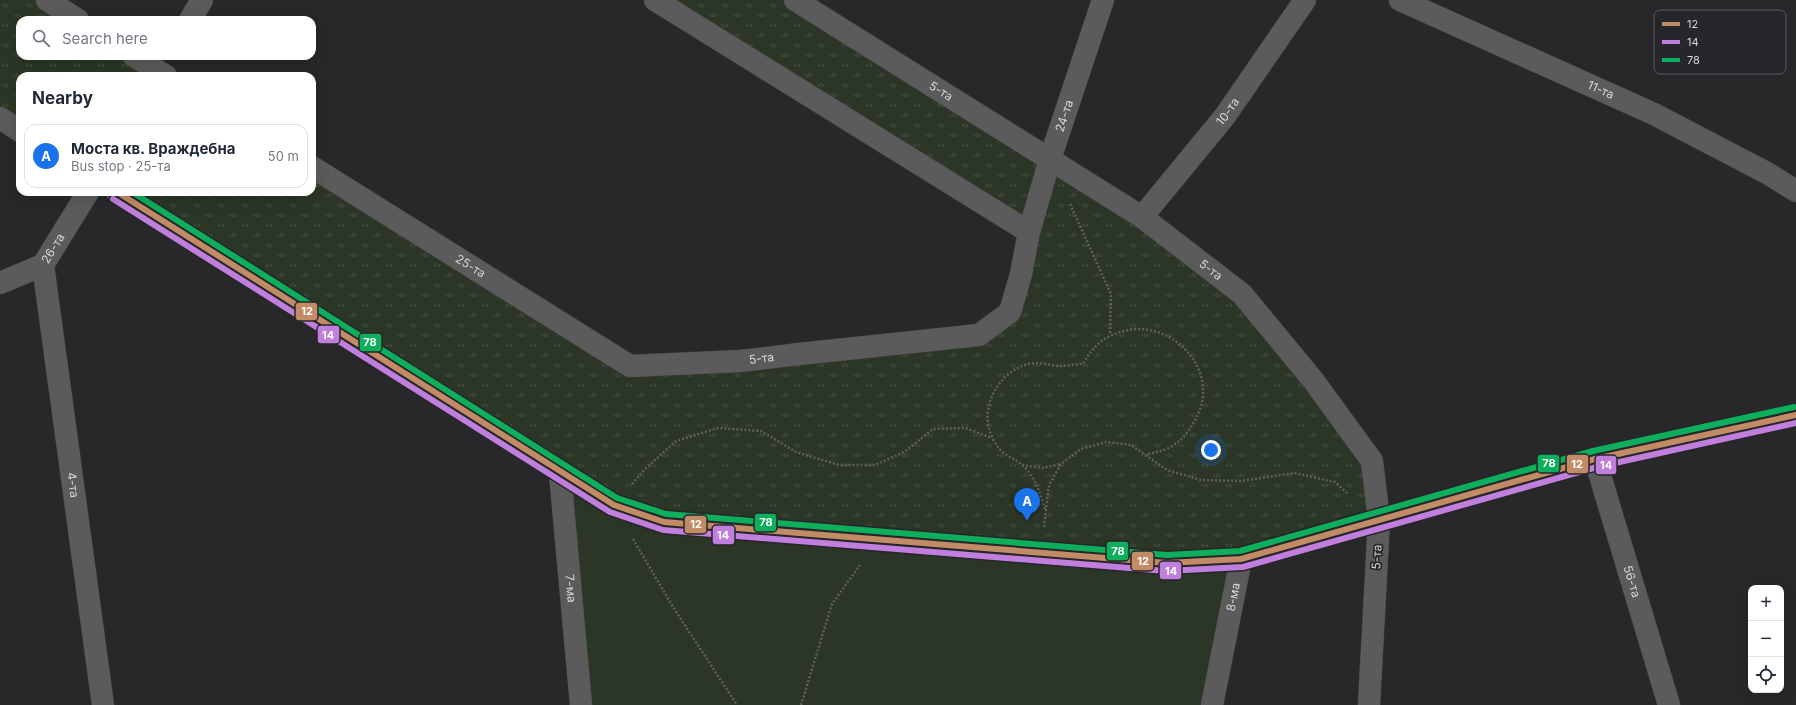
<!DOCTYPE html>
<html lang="en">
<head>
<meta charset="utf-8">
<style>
  :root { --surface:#fff; --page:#f6f6f7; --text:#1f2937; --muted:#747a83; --line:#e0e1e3; --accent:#1a73e8 }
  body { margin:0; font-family:Inter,sans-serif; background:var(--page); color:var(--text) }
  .controls { position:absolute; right:12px; bottom:12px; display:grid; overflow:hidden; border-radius:8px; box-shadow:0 4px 16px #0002 }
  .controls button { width:36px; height:36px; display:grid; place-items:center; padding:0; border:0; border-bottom:1px solid var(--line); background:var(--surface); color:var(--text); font:20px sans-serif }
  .you { position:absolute; left:1211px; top:450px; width:14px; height:14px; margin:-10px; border:3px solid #fff; border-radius:50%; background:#1a73e8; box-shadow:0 0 0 6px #1a73e833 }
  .badge { display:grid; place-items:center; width:26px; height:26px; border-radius:50%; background:var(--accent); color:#fff; font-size:13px; font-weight:700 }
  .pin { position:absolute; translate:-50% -33px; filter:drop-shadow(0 1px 2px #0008) }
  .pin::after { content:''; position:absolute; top:21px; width:14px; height:12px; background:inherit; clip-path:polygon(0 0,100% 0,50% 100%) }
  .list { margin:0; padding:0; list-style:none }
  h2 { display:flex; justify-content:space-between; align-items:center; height:52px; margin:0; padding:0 16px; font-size:17px }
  h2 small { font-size:13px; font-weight:400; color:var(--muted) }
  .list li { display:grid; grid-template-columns:26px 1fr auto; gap:12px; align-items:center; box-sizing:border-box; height:64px; margin:0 8px 8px; padding:0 8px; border:1px solid var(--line); border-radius:12px }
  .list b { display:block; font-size:15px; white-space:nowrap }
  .list p { margin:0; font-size:13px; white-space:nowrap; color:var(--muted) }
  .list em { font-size:13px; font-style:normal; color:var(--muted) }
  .icon { flex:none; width:22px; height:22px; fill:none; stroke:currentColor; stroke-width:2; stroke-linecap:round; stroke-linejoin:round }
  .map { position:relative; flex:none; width:1796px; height:705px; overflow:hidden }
  .search { position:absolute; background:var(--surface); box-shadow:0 4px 16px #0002; left:16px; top:16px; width:300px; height:44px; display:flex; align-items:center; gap:10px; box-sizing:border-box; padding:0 14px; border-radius:12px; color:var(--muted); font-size:15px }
  .panel { position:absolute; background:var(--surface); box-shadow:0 4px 16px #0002; left:16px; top:72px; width:300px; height:124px; border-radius:12px }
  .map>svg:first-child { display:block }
</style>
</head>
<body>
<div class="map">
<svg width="1796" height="705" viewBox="0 0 1796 705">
  <defs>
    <pattern id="park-tufts" width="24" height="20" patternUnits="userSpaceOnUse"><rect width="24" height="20" fill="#2b3626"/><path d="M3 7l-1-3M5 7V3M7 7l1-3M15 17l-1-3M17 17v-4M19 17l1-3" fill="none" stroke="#495245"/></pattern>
  </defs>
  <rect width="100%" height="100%" fill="#282729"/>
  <path fill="#2b3626" d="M560 473 1241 559 1212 705H581Z"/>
  <g fill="url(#park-tufts)">
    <path d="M0 0H47L78 20H20V56H134L166 76H20V131L0 118Z"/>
    <path d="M655 0H795L1242 294 1372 461 1379 520 1241 559 664 522 614 505 117 192H312V167L630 366 979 335 1010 312 1029 232Z"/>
  </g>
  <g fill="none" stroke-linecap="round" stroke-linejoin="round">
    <defs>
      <g id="minor">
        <path d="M47 0 78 20"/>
        <path d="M655 0 1029 232"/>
        <path id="s1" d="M795 0 1142 217 1242 294 1313 380 1372 461 1379 520 1369 705"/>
        <path id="s2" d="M1400 0 1654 114 1767 173 1796 191"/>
        <path d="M190 20 202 0"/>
        <path d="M134 56 166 76"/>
        <path d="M0 118 20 131"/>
        <path id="s3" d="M312 167 630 366 741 361 799 354 979 335 1010 312 1021 274 1029 232 1050 159 1103 0"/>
        <path d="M117 192 614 505 664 522 1167 563 1241 559 1595 459 1796 415"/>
        <path id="s4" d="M1142 217 1225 116 1305 0"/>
        <path id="s5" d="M43 265 103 705"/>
        <path id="s6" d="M0 283 43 265 88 192"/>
        <path id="s7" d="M1595 459 1669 705"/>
        <path id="s8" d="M560 473 581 705"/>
        <path id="s9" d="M1212 705 1241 559"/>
      </g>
    </defs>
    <use href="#minor" stroke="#444345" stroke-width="23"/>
    <g stroke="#5f605f" stroke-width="2.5" stroke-dasharray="2 2" stroke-linecap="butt">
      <path d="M1070 204 1111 294 1110 335"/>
      <path d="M1022 465 1042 468 1061 464"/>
      <path d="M632 484 645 469 676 441 718 428 761 431 796 452 839 465H875L904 452 933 429 965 428 992 438"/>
      <path d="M1045 509C1040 493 1035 476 1021 464 1009 455 1001 455 993 439 976 407 1002 364 1037 363 1044 363 1052 366 1059 366 1067 366 1075 364 1083 364 1093 346 1104 336 1124 331 1161 321 1202 351 1203 390 1204 403 1198 416 1191 427 1185 437 1175 446 1164 450 1158 452 1152 453 1146 455"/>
      <path d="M1044 527 1049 485 1061 464 1081 449 1106 442 1131 445 1167 470 1201 480 1241 481 1294 473 1335 482 1348 494"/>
      <path d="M633 539 673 607 737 705"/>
      <path d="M801 705 832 604 860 565"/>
    </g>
    <use href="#minor" stroke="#5a5b5a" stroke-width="22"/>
    <defs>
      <path id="bus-1" d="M117 192 614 505 664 522 1167 563 1241 559 1595 459 1796 415"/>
      <path id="bus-2" d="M113 199 610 512 663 530 1166 571 1243 567 1597 467 1796 423"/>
      <path id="bus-3" d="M132 192 617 498 666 514 1167 555 1240 551 1593 451 1794 407"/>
    </defs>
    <use href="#bus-1" stroke="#27262a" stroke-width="9"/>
    <use href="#bus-2" stroke="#27262a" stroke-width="9"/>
    <use href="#bus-3" stroke="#27262a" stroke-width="9"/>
    <use href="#bus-1" stroke="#c18c65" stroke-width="6"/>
    <use href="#bus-2" stroke="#c07fdc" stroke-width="6"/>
    <use href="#bus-3" stroke="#0daf5c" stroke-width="6"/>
  </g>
  <g text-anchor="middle" stroke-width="3.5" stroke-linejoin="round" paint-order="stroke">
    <g font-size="12" fill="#d6d6d8" stroke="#27262a">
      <text dy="4" stroke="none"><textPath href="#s2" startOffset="220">11-та</textPath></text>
      <text dy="4" stroke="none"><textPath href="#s1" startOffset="172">5-та</textPath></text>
      <text dy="4" stroke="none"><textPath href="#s4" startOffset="136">10-та</textPath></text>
      <text dy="4" stroke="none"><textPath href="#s3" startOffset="968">24-та</textPath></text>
      <text dy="4" stroke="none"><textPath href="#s6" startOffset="66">26-та</textPath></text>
      <text dy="4" stroke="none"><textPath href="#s3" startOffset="187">25-та</textPath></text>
      <text dy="4" stroke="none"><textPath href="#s1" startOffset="496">5-та</textPath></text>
      <text dy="4" stroke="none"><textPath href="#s3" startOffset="507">5-та</textPath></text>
      <text dy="4" stroke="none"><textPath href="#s5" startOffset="222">4-та</textPath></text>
      <text transform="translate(1377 557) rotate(-87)" y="4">5-та</text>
      <text dy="4" stroke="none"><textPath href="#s7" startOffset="128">56-та</textPath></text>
      <text dy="4" stroke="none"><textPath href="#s8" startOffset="116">7-ма</textPath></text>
      <text dy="4" stroke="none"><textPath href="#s9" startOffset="110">8-ма</textPath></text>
    </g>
  </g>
  <rect x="1654" y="10" width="132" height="64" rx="6" fill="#27262a" stroke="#5c5b5e" stroke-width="1"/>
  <rect x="1662" y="22" width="18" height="4" fill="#c18c65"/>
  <rect x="1662" y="40" width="18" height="4" fill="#c07fdc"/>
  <rect x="1662" y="58" width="18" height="4" fill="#0daf5c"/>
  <g font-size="11" fill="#d6d6d8">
    <text x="1687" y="28">12</text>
    <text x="1687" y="46">14</text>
    <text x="1687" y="64">78</text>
  </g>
  <g stroke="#27262a" stroke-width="1.5">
    <rect x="295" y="302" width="23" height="19" rx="4" fill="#c18c65"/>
    <rect x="317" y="325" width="23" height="19" rx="4" fill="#c07fdc"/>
    <rect x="359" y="333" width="23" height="19" rx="4" fill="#0daf5c"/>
    <rect x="1537" y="454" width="23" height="19" rx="4" fill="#0daf5c"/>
    <rect x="1566" y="454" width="23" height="20" rx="4" fill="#c18c65"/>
    <rect x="1595" y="455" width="22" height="20" rx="4" fill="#c07fdc"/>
    <rect x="754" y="513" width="23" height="19" rx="4" fill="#0daf5c"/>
    <rect x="684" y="515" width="23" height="19" rx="4" fill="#c18c65"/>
    <rect x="712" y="525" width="23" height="20" rx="4" fill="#c07fdc"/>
    <rect x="1106" y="541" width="23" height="20" rx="4" fill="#0daf5c"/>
    <rect x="1131" y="551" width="23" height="20" rx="4" fill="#c18c65"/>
    <rect x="1159" y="561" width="23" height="19" rx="4" fill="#c07fdc"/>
  </g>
  <g font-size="11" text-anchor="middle" font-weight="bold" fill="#fff">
    <text x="307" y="315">12</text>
    <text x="328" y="339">14</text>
    <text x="370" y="346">78</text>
    <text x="1549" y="467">78</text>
    <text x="1577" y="468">12</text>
    <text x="1606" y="469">14</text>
    <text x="766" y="526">78</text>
    <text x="696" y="528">12</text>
    <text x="723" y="539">14</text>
    <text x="1118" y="555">78</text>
    <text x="1143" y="565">12</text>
    <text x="1171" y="575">14</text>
  </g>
</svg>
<div class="controls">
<button>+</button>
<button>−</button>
<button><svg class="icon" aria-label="locate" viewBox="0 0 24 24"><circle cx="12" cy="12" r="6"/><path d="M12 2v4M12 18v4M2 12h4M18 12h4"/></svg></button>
</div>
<div class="you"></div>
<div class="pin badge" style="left:1027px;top:521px">A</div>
<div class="search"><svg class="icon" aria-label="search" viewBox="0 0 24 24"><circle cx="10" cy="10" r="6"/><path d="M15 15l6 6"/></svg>Search here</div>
<section class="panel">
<h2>Nearby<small></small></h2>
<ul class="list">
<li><span class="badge">A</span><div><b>Моста кв. Враждебна</b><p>Bus stop · 25-та</p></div><em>50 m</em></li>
</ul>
</section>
</div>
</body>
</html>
